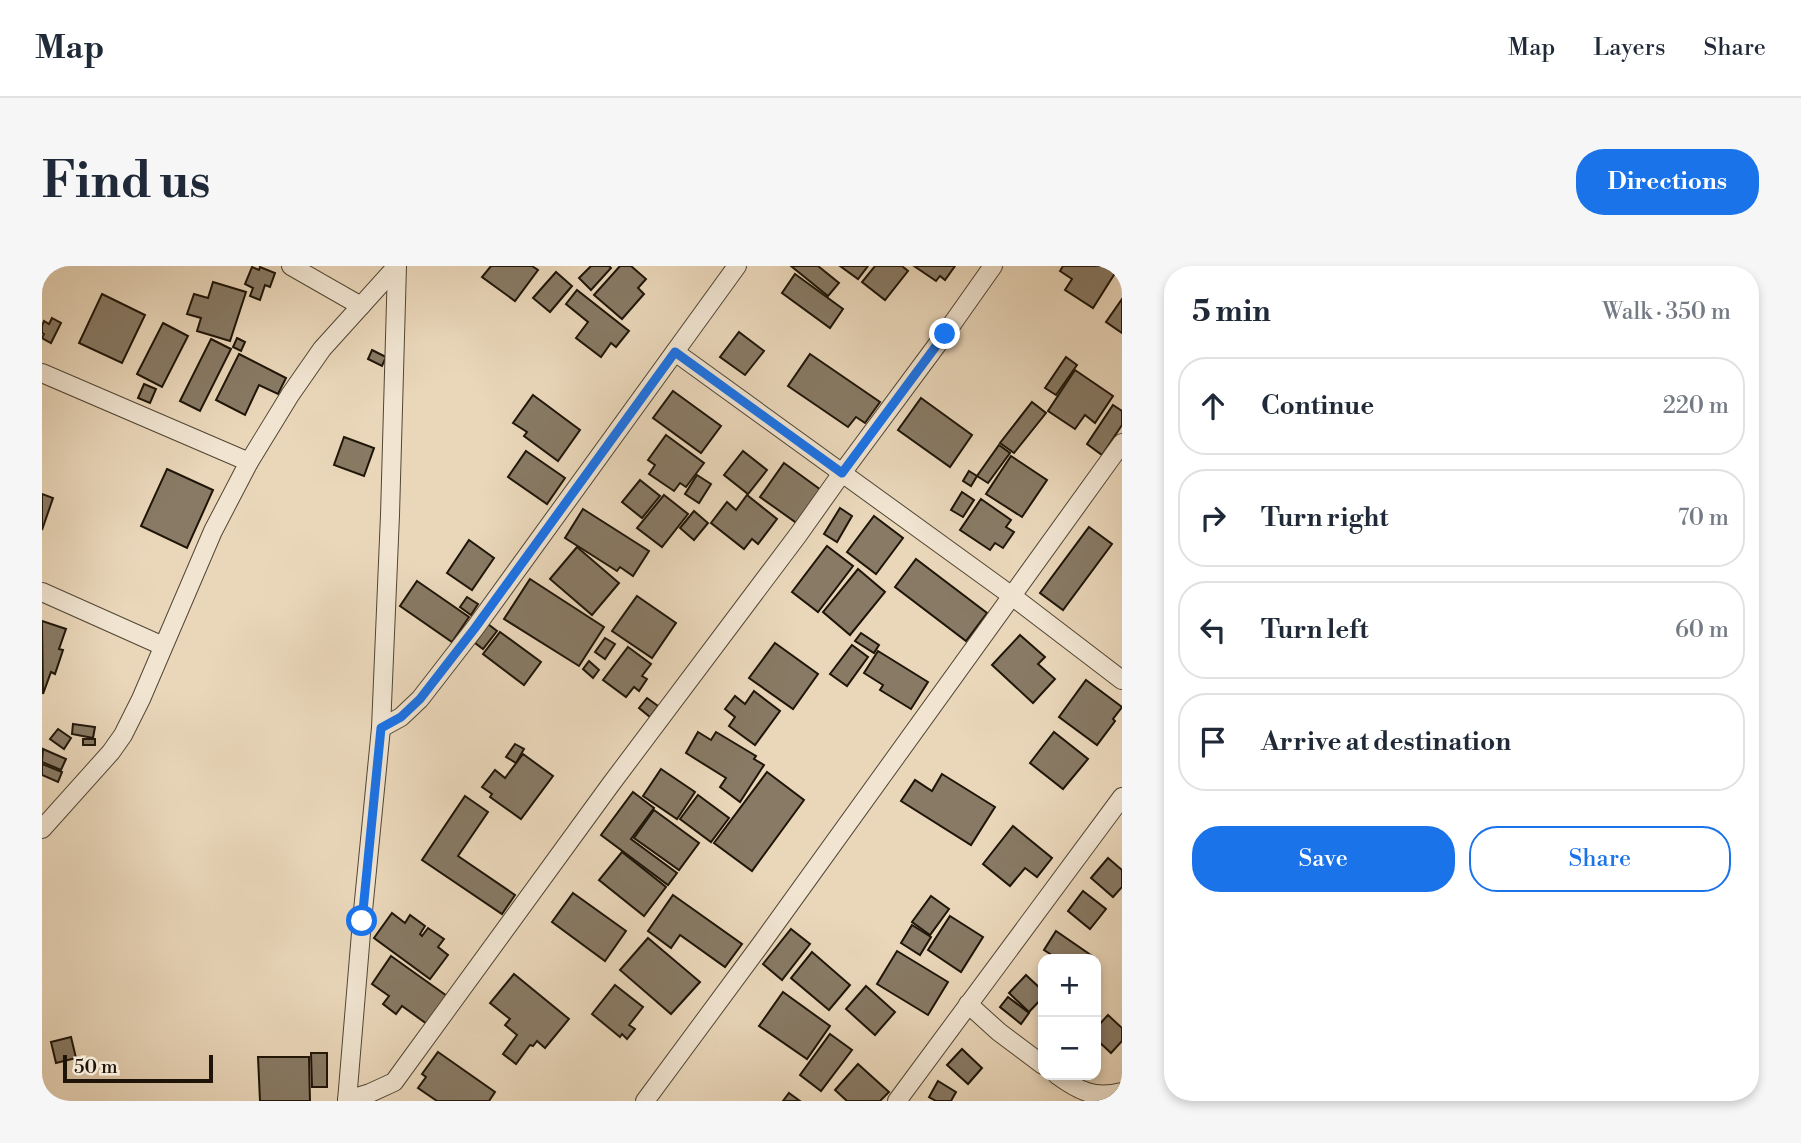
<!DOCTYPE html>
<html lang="en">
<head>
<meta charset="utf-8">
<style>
  :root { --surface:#fff; --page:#f6f6f7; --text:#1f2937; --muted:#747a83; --line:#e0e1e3; --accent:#1a73e8 }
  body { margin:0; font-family:"Libre Bodoni",serif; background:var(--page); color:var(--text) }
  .controls { position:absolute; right:21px; bottom:21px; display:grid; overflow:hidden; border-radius:14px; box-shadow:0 4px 10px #0003 }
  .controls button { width:63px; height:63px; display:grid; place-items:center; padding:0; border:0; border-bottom:2px solid var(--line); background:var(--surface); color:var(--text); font:35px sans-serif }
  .scale { position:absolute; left:21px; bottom:18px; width:150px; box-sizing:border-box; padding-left:7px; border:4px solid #1e1508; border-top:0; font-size:19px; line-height:24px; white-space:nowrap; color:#1e1508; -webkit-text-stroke:5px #f1e5d2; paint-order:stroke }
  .stop { position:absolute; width:21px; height:21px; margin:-16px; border:5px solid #1a73e8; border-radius:50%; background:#fff }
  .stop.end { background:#1a73e8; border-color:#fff; box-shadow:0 2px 7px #0008 }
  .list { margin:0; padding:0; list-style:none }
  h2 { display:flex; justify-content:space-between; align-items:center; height:91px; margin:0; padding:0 28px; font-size:30px }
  h2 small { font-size:23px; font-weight:400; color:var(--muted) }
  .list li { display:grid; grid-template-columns:46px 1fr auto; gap:21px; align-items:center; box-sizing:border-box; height:98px; margin:0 14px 14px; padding:0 14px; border:2px solid var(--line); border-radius:28px }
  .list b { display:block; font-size:26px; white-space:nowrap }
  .list em { font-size:23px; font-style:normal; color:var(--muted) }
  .actions { display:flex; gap:14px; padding:21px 28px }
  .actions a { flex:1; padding:16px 0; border:2px solid var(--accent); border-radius:28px; text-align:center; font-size:24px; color:var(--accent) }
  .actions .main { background:var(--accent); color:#fff }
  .icon { flex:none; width:38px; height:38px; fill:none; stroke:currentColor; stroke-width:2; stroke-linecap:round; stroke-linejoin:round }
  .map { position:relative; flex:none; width:1080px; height:835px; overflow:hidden; border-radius:28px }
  header { display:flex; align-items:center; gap:42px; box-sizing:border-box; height:98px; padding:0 35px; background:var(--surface); border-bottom:2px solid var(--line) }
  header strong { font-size:33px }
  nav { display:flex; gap:38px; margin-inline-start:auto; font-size:24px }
  .intro { display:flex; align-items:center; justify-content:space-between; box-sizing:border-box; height:168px; padding:0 42px }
  h1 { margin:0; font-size:49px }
  .button { padding:18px 32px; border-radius:28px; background:var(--accent); color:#fff; font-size:24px; font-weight:700 }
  main { display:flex; gap:42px; padding:0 42px }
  aside { flex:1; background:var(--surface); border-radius:28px; box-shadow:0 4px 10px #0003 }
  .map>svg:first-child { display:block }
</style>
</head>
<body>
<header>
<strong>Map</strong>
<nav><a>Map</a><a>Layers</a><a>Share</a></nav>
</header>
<div class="intro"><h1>Find us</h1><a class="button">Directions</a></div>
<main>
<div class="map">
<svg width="1080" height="835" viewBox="0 0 1080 835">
  <rect width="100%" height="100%" fill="#ead7ba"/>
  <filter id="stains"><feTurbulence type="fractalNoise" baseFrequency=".00286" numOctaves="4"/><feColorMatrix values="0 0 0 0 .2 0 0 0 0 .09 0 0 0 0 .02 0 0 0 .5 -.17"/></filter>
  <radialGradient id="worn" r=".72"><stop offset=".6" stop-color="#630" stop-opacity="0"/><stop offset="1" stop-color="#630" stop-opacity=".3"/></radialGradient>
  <g fill="#887a65" stroke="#1e1508" stroke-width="2">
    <path d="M449 0H490L496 4 473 35 440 11Z"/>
    <path d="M549 0H567L569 2 549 24 537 12Z"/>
    <path d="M578 0H589L604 13 596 22 602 28 580 53 552 29Z"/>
    <path d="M749 0H776L797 17 786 30Z"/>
    <path d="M798 0H826L816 13Z"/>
    <path d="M833 0H860L866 5 843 34 820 16Z"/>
    <path d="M872 0H913L903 14 898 10 894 15Z"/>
    <path d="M1021 0H1070L1075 4 1051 42 1023 24 1030 13 1018 5Z"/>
    <path d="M210 1 217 4 218 1 233 7 228 21 223 19 218 34 208 30 211 22 203 18Z"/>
    <path d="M514 6 530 20 508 46 491 32Z"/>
    <path d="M753 8 801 43 788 62 740 27Z"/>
    <path d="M171 16 204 26 188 75 155 65 159 52 145 48 152 28 166 32Z"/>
    <path d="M535 24 587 65 574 81 569 77 559 91 534 72 546 56 524 38Z"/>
    <path d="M60 28 103 49 80 97 37 77Z"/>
    <path d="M1080 33V67L1064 56Z"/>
    <path d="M10 52 19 57 9 77 0 72 2 68 0 67V60L2 55 7 58Z"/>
    <path d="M121 57 146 70 120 121 95 108Z"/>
    <path d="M697 66 722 85 703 109 678 91Z"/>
    <path d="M195 72 203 76 199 85 191 81Z"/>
    <path d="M169 73 189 83 158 145 138 135Z"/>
    <path d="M330 84 344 91 340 100 326 93Z"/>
    <path d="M197 88 244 112 236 128 217 119 203 149 174 134Z"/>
    <path d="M768 88 838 136 823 157 814 151 806 161 746 120Z"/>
    <path d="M1024 91 1035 99 1014 129 1003 122Z"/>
    <path d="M1033 104 1071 130 1053 157 1043 149 1033 163 1006 145Z"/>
    <path d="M102 118 114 123 108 137 96 132Z"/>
    <path d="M631 125 679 160 659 187 611 152Z"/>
    <path d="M491 129 538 164 516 195 482 170 485 166 471 157Z"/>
    <path d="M879 132 930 169 908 201 856 164Z"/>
    <path d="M990 136 1004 147 972 187 958 177Z"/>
    <path d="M1071 139 1080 145V159L1060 189 1045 178Z"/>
    <path d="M624 169 662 197 644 221 638 217 632 225 607 208 613 199 606 194Z"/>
    <path d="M302 171 332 182 322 210 292 199Z"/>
    <path d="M957 179 968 187 946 217 935 210Z"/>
    <path d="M484 185 523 212 505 238 466 211Z"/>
    <path d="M701 185 725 204 706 228 682 209Z"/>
    <path d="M969 190 1005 214 980 251 944 228Z"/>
    <path d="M742 197 779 224 756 258 718 231Z"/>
    <path d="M125 203 171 224 145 282 99 260Z"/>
    <path d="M927 205 935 210 929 220 921 215Z"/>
    <path d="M655 209 669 218 657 237 643 228Z"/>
    <path d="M598 214 618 230 600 252 580 236Z"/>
    <path d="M920 226 932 234 921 251 909 244Z"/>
    <path d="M0 228 11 232 0 264Z"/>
    <path d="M622 229 646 248 620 281 595 262Z"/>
    <path d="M705 229 735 253 716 278 710 273 702 283 669 257 685 236 694 244Z"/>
    <path d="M939 233 969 254 964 261 972 266 961 282 953 277 948 284 918 264Z"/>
    <path d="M798 242 810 250 795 276 782 268Z"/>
    <path d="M541 243 607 285 591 310 578 301 575 305 523 272Z"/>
    <path d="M652 245 666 257 652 274 638 262Z"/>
    <path d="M832 250 861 272 834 308 805 286Z"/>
    <path d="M1047 261 1070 278 1021 344 998 327Z"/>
    <path d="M427 274 452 292 430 324 405 307Z"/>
    <path d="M785 280 811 300 776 346 750 326Z"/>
    <path d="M535 281 577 317 550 349 508 313Z"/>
    <path d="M874 293 945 347 924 375 853 321Z"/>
    <path d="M816 303 843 326 808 369 781 346Z"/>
    <path d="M488 313 562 361 537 400 462 353Z"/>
    <path d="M375 315 427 351 410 376 358 340Z"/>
    <path d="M595 330 634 357 610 392 570 365Z"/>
    <path d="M425 331 436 338 429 349 418 341Z"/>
    <path d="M0 355 24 363 17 383 21 384 13 408 9 406 1 428Z"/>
    <path d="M446 358 455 365 441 383 433 377Z"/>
    <path d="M458 366 499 396 482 419 441 388Z"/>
    <path d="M819 367 837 379 832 387 813 375Z"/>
    <path d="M978 369 1003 391 996 398 1013 413 991 437 950 399Z"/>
    <path d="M563 372 573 378 563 393 553 386Z"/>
    <path d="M733 377 776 408 751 443 707 412Z"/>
    <path d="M810 379 826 391 805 420 788 408Z"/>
    <path d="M586 381 609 398 600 410 605 413 597 425 592 421 584 431 561 414Z"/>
    <path d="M836 385 886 416 869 443 838 424 841 419 822 407Z"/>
    <path d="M547 395 557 404 551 412 541 403Z"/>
    <path d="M1044 414 1080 441 1071 453 1073 455 1055 479 1017 451Z"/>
    <path d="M712 425 738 445 713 479 687 460 693 451 683 443 693 430 703 438Z"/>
    <path d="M605 432 616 440 608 451 597 442Z"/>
    <path d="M31 458 53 461 51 472 30 468Z"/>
    <path d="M16 463 29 472 22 483 8 473Z"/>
    <path d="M656 466 669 474 674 466 714 490 712 493 722 499 698 536 678 521 684 512 644 487Z"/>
    <path d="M1012 466 1046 493 1021 523 988 497Z"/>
    <rect x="41" y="473" width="12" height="6"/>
    <path d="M473 478 482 483 474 497 464 491Z"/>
    <path d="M1 483 24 493 19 504 0 496Z"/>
    <path d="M481 488 511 510 479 553 448 531 450 528 440 521 453 504 463 512Z"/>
    <path d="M0 498 20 506 16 516 0 509Z"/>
    <path d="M619 503 653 526 635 553 601 530Z"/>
    <path d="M725 506 762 534 710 605 672 577Z"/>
    <path d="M900 508 953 541 929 579 859 535 873 514 890 525Z"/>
    <path d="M591 526 612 542 589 573 635 607 626 619 559 569Z"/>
    <path d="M656 529 687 552 669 576 638 553Z"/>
    <path d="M423 530 446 546 416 590 473 629 460 648 380 594Z"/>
    <path d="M612 544 657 577 637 604 592 572Z"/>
    <path d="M971 560 1010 592 995 611 983 602 968 620 941 598Z"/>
    <path d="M580 586 624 621 602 650 557 614Z"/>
    <path d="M1066 592 1080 604V621L1071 631 1049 612Z"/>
    <path d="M1041 625 1064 643 1048 663 1026 645Z"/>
    <path d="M531 627 584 665 563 695 510 656Z"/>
    <path d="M631 629 700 678 683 701 638 669 629 682 606 665Z"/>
    <path d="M889 630 907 643 888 669 870 656Z"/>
    <path d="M350 647 363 657 368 649 383 660 378 668 380 670 386 662 402 673 396 681 406 689 388 713 332 672Z"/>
    <path d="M908 650 941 671 919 706 886 684Z"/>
    <path d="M870 659 889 671 878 689 859 677Z"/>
    <path d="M749 663 768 678 740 714 721 698Z"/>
    <path d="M1014 665 1053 692 1052 693H1016L1002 684Z"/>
    <path d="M606 672 658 716 629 748 578 704Z"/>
    <path d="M855 685 906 716 886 749 835 718Z"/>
    <path d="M770 686 808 719 787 744 749 712Z"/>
    <path d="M349 690 405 730 385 758 360 740 354 748 341 738 347 730 330 718Z"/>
    <path d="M472 708 527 753 503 782 495 775 491 780 488 779 474 798 461 788 475 769 463 759 468 753 448 737Z"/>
    <path d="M984 709 1001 725V731L987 746 967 727Z"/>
    <path d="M573 719 601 741 587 759 593 763 585 773 580 768 578 771 550 748Z"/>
    <path d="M824 720 853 746 833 769 804 743Z"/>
    <path d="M741 726 788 760 765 793 717 760Z"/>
    <path d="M966 731 987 747 979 758 958 741Z"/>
    <path d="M1066 749 1080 762V775L1069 787 1054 773V762Z"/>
    <path d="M788 768 810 784 779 825 758 809Z"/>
    <path d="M29 771 34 792 14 797 9 776Z"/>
    <path d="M920 783 940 802 926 818 905 799Z"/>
    <path d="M396 786 453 826 447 835H395L376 822 384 811 380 808Z"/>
    <path d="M269 787H285V821H270Z"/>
    <path d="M216 791H267L268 835H218Z"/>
    <path d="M816 798 847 826 838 835H805L793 824Z"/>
    <path d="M896 815 914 826 909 835H894L887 831Z"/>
    <path d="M747 827 758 835H741Z"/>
  </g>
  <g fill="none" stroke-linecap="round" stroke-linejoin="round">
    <defs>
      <g id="street">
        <path d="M249 0 319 40"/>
        <path d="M633 86 970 330 1080 414"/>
        <path d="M0 107 207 196"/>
        <path d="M0 326 121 380"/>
        <path d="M339 462 359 451 378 433 433 362 695 0"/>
        <path d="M0 563 69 486 81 469 99 433 171 265 207 196 248 129 280 83 355 0"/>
        <path d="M926 738 957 766 1001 799"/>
        <path d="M1015 809C1037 825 1052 833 1080 826"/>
        <path d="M305 834 328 827 352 816 569 518 756 269 800 207 903 68 951 0"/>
        <path d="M305 835 320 655 339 462 348 249 355 0"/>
        <path d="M603 835 719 678 1080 177"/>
        <path d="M855 835 1080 531"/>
      </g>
    </defs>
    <use href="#street" stroke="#514634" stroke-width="20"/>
    <use href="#street" stroke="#f1e5d2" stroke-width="18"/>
  </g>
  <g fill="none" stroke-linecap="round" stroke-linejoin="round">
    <path stroke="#1a73e8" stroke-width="9" d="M320 655 339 462 359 451 378 433 433 362 633 86 800 207 903 68"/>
  </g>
  <rect width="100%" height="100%" filter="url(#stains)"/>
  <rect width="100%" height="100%" fill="url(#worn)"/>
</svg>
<div class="controls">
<button>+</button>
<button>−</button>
</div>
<div class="scale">50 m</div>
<div class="stop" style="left:320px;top:655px"></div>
<div class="stop end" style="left:903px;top:68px"></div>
</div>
<aside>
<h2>5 min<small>Walk · 350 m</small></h2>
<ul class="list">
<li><svg class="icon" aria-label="ahead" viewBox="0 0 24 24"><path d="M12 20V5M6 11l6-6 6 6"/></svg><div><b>Continue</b></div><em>220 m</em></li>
<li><svg class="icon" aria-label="right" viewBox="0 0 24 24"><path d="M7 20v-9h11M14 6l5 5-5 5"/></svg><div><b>Turn right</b></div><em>70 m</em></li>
<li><svg class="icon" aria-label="left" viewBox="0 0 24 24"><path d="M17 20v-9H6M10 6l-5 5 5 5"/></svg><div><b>Turn left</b></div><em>60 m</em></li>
<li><svg class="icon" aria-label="arrive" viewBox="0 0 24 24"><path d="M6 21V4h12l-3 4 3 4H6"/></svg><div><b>Arrive at destination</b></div></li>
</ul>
<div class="actions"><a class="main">Save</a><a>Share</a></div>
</aside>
</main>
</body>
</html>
